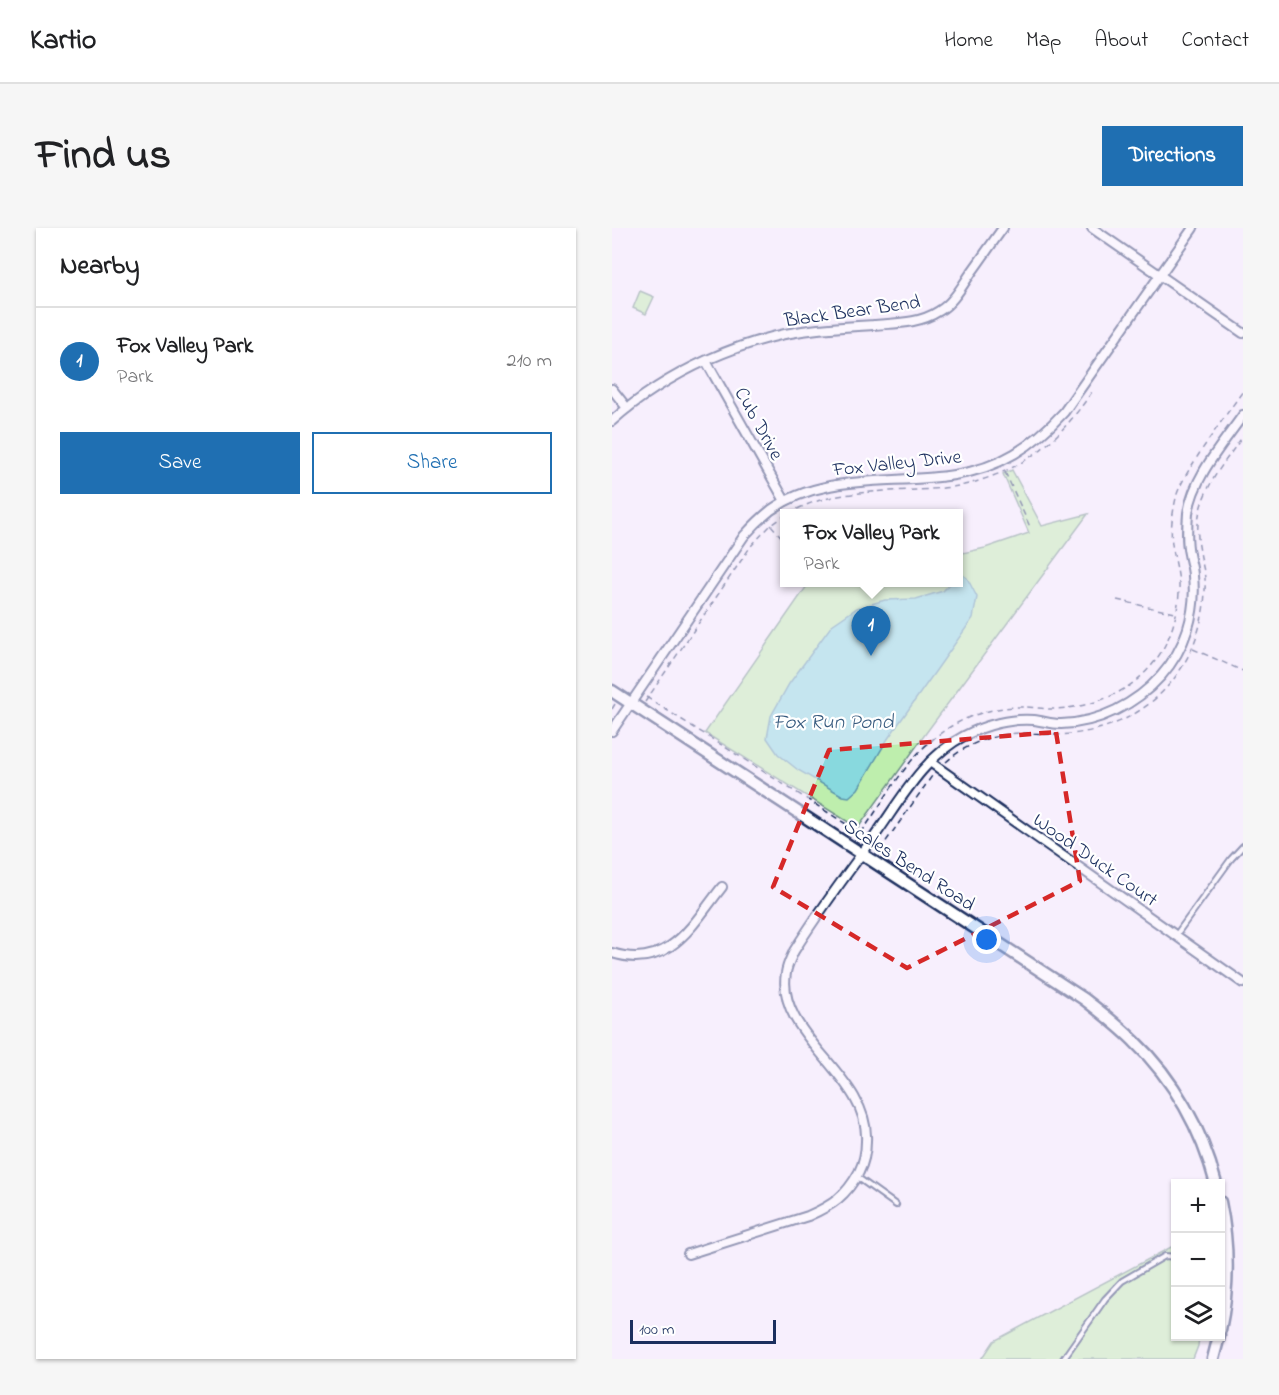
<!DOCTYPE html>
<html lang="en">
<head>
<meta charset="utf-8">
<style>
  :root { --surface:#fff; --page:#f6f6f6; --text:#202124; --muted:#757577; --line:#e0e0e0; --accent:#1f6fb2 }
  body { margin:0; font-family:"Indie Flower",sans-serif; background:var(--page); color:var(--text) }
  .controls { position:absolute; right:18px; bottom:18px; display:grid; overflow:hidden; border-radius:0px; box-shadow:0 2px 4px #0004 }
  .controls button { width:54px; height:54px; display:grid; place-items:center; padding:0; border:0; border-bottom:2px solid var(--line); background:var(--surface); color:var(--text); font:30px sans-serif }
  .scale { position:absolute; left:18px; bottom:15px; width:146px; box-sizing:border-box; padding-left:6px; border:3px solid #1b2f5e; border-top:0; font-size:16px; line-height:21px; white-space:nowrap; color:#1b2f5e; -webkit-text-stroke:4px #fff; paint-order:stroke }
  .you { position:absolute; left:375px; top:712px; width:21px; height:21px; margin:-15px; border:4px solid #fff; border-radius:50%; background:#1a73e8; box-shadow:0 0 0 9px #1a73e833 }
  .badge { display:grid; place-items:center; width:39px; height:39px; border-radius:50%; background:var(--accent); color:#fff; font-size:20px; font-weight:700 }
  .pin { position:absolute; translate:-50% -50px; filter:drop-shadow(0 2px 3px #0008) }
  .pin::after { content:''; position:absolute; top:32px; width:21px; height:18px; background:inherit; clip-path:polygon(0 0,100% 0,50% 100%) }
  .popup { position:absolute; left:168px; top:281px; width:183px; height:78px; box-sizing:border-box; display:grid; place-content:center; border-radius:0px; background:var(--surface); filter:drop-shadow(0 2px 4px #0005); font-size:20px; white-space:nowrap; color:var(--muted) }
  .popup b { font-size:22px; color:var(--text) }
  .popup::after { content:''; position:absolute; left:50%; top:100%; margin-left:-12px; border:12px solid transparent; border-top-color:var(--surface) }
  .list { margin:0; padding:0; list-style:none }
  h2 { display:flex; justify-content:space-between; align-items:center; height:78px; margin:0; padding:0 24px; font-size:26px }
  h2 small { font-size:20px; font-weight:400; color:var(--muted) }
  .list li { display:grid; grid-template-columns:39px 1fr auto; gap:18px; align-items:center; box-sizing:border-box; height:108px; padding:0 24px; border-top:2px solid var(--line) }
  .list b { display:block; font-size:22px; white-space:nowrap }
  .list p { margin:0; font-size:20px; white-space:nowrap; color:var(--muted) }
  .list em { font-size:20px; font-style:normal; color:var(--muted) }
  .actions { display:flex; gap:12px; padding:18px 24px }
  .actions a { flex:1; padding:14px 0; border:2px solid var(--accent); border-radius:0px; text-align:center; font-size:21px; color:var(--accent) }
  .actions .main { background:var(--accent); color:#fff }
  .icon { flex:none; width:33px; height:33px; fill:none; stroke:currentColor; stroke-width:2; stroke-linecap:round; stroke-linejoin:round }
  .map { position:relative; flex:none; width:631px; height:1131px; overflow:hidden; border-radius:0px }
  header { display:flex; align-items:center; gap:36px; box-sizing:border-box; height:84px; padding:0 30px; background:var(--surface); border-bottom:2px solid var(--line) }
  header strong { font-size:28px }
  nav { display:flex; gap:33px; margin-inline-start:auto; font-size:21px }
  .intro { display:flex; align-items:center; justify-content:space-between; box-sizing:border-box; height:144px; padding:0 36px }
  h1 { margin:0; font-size:42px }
  .button { padding:15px 27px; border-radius:0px; background:var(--accent); color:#fff; font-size:21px; font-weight:700 }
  main { display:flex; gap:36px; padding:0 36px }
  aside { flex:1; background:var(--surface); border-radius:0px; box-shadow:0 2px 4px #0004 }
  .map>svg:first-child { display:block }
</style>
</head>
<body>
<header>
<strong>Kartio</strong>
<nav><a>Home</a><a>Map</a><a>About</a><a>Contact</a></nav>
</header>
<div class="intro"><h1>Find us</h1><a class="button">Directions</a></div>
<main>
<aside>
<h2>Nearby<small></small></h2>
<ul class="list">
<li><span class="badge">1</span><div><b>Fox Valley Park</b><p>Park</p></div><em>210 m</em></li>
</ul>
<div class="actions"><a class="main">Save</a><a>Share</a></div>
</aside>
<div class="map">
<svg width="631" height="1131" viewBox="0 0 631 1131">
  <rect width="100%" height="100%" fill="#f7effd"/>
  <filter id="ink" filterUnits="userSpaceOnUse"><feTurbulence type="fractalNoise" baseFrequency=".0167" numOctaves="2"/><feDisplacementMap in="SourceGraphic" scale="12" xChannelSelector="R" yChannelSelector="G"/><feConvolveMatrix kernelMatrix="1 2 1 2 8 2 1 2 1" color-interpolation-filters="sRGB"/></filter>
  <g filter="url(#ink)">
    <g fill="#beeead" stroke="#6c8e86" stroke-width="1.5">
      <path d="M28 63 42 69 34 86 21 80Z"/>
      <path d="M400 242 430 298 476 286 314 505 246 600 93 505 197 355 346 354V326L373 320 417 305 391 246Z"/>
      <path d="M563 1017 564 1108 587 1109 586 1118 581 1131H370L382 1113Z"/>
    </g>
    <path fill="#88d9de" stroke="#5c95ab" stroke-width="1.5" d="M348 345 355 350 365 369 361 390 275 512 246 561 237 569 231 568 186 542 166 526 155 510 159 488 177 456 220 397 245 380 273 372 304 371 331 363 339 355 346 354V347Z"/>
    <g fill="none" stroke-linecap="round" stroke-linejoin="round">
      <defs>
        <g id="lane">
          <path d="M564 707 619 631 631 618"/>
          <path d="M245 949 284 977"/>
          <path d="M451 1131 493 1071 510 1053 553 1028 564 1029"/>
        </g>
        <g id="street">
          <path d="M480 0 631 105"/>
          <path d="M94 133 173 273"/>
          <path d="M0 161 15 180"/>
          <path d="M0 193C54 145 133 108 206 101 224 99 243 98 261 97 284 95 307 96 327 83 341 75 350 58 359 45 370 30 380 15 391 0"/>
          <path d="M0 503 132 308C140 299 149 290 159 282 212 244 280 257 342 247 388 240 421 218 452 184L581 0"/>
          <path d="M318 534 631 755"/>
          <path d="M0 725C57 743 80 697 110 659"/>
          <path d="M76 1026 196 988C221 977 234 968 247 944 252 934 254 924 254 913 258 848 163 808 174 745 175 737 179 730 182 723 206 685 233 648 260 612 287 575 310 530 352 508 373 497 399 490 422 492 431 493 440 496 449 496 487 495 524 476 549 448 573 421 585 385 581 348 581 341 578 333 577 326 574 313 575 299 576 285 582 248 610 217 631 187"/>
        </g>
        <g id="secondary">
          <path d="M0 463 472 771C489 784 506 797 522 813 562 851 590 902 604 956"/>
          <path d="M608 974C617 1017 617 1059 608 1102"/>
          <path d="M601 1131 607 1108"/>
        </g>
      </defs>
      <use href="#lane" stroke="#1b2f5e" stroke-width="8"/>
      <use href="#street" stroke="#1b2f5e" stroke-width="12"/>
      <use href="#secondary" stroke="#1b2f5e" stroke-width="15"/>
      <g stroke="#1b2f5e" stroke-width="1.5" stroke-dasharray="6 4.5" stroke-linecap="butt">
        <path d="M393 244 419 301"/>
        <path d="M176 286C206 268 240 265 274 263 300 262 326 262 352 257 361 255 370 252 378 249 426 232 454 202 482 161"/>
        <path d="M159 297 172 312"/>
        <path d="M505 372 563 385"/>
        <path d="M581 421 631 443"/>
        <path d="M34 469 253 608"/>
        <path d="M33 474 139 318 157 299 172 288"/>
        <path d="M0 481 3 476"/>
        <path d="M334 534C357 513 388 504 418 505 432 505 445 508 459 506 488 503 516 493 538 475 576 445 595 397 593 350 592 341 589 332 588 323 585 310 585 296 588 282 595 254 615 231 631 208"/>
        <path d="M249 605C278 565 300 517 347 494 366 484 391 478 413 479 422 479 431 481 440 481 480 480 519 465 543 433 559 412 568 382 567 356 566 342 562 329 560 316 558 300 561 282 565 266 570 252 579 239 587 226 601 205 616 184 631 163"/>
        <path d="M267 617 270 619 320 548"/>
      </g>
      <use href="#lane" stroke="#fff" stroke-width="4"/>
      <use href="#street" stroke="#fff" stroke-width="8"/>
      <use href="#secondary" stroke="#fff" stroke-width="10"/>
    </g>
  </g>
  <path d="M0 0H631V1131H0ZM444 504 468 653 295 740 161 659 217 522Z" fill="#f7effd" fill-opacity=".55" fill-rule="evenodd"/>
  <path fill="none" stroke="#d62828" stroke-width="4.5" stroke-dasharray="12 8" stroke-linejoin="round" d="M444 504 468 653 295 740 161 659 217 522Z"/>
  <g text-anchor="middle" stroke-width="4.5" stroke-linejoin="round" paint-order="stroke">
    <g font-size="20" fill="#1b2f5e" stroke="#fff">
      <text transform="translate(240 82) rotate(-8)" y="7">Black Bear Bend</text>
      <text transform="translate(148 195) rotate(61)" y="7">Cub Drive</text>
      <text transform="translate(285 234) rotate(-6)" y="7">Fox Valley Drive</text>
      <text transform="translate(484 631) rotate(35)" y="7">Wood Duck Court</text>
      <text transform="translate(298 636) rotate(33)" y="7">Scales Bend Road</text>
    </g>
    <g font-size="21" font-style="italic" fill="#365a7e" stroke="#fff">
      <text x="221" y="500">Fox Run Pond</text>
    </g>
  </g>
</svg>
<div class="controls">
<button>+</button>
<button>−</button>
<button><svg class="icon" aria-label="layers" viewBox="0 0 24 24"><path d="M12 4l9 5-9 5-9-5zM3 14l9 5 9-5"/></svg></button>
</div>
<div class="scale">100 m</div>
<div class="you"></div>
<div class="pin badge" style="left:259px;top:428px">1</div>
<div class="popup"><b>Fox Valley Park</b>Park</div>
</div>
</main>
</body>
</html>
